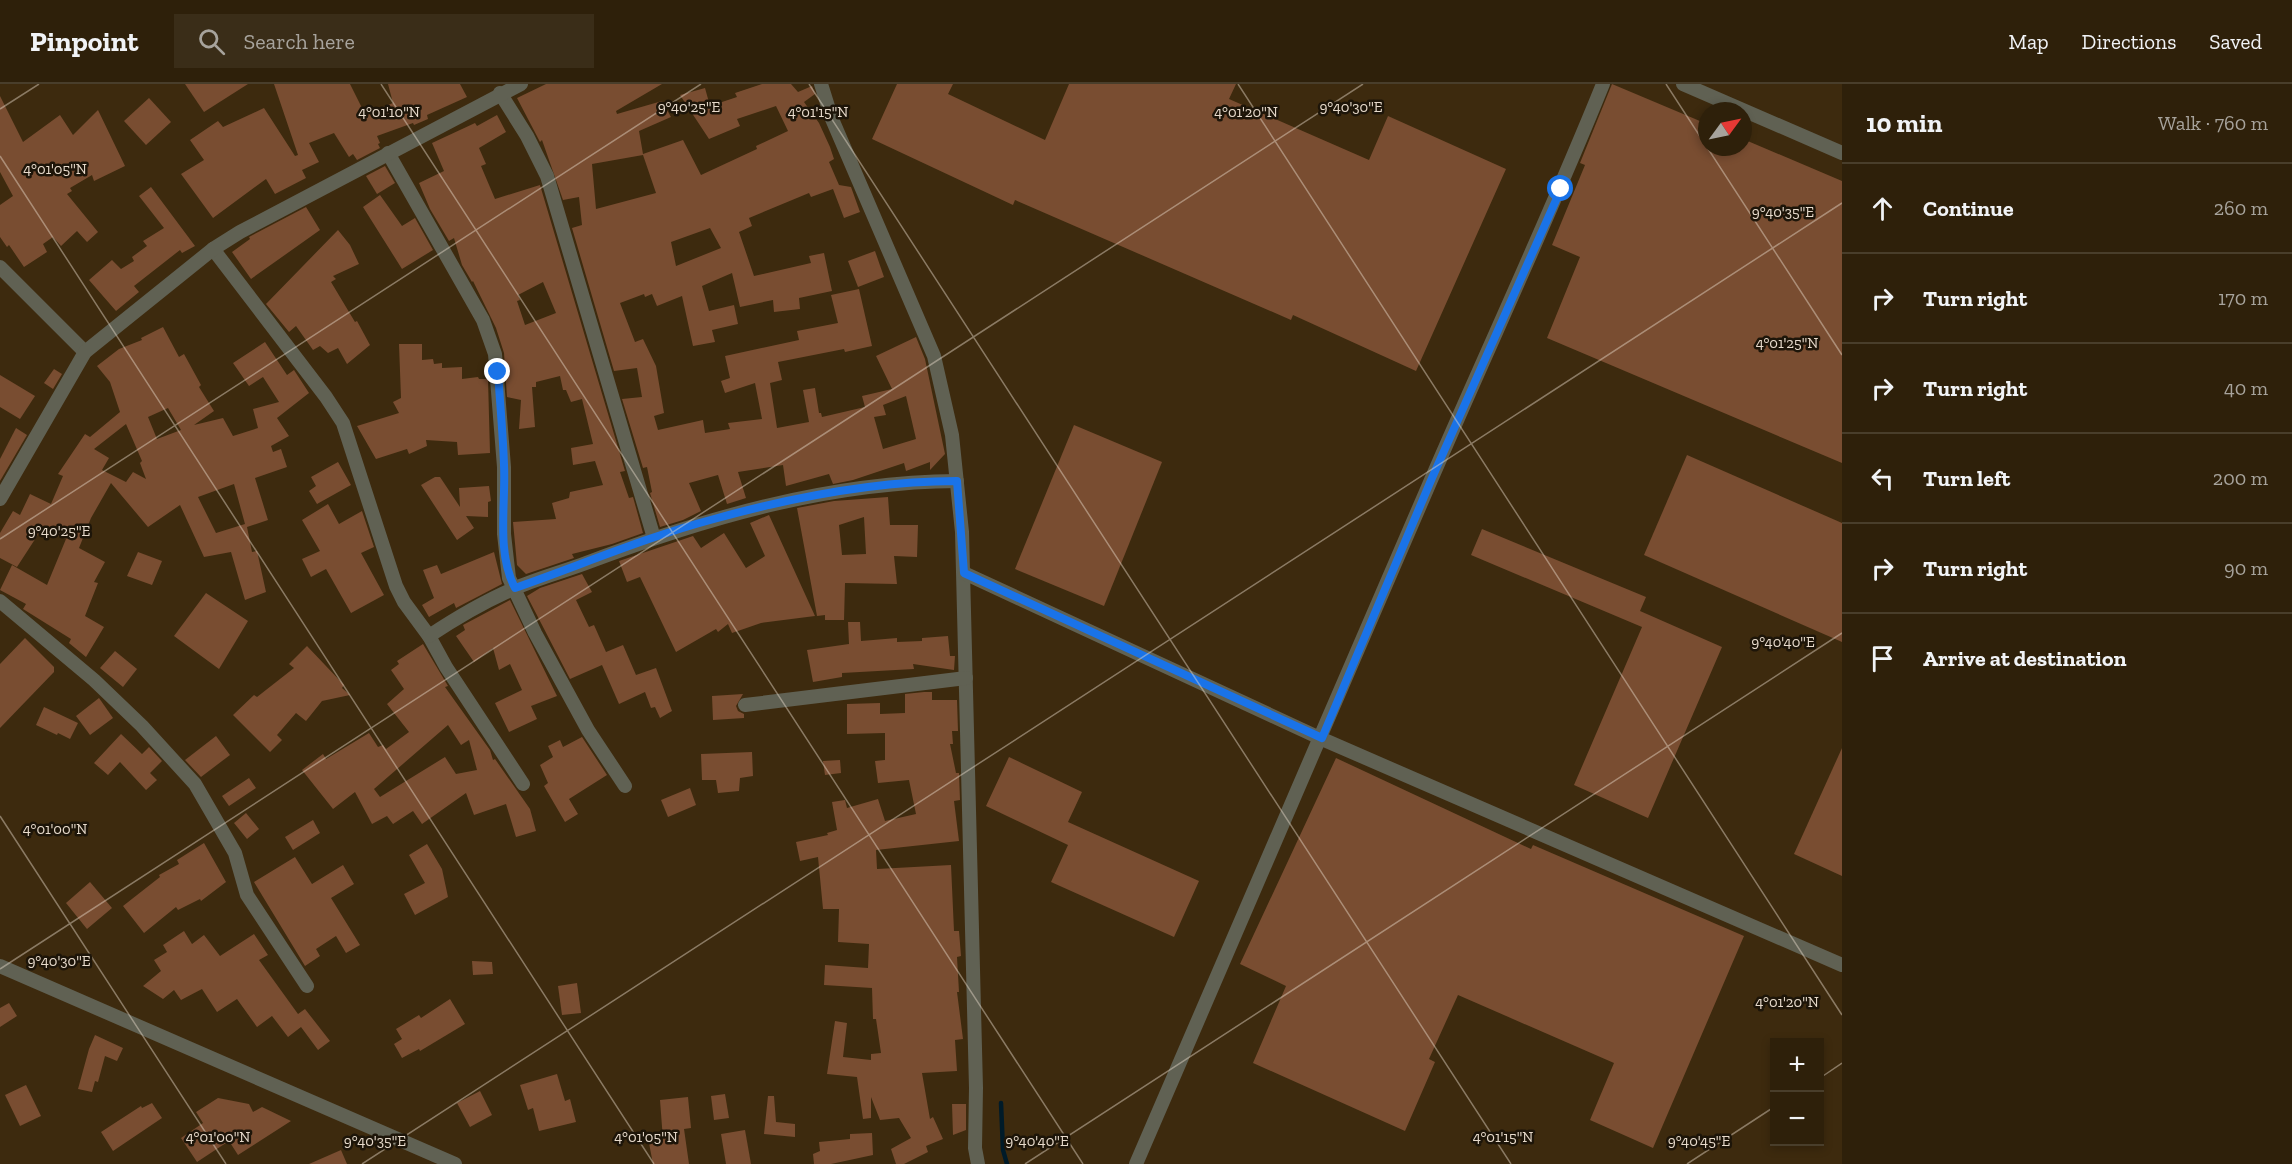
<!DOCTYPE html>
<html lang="en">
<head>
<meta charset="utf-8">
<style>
  :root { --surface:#2e200a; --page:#3a2d18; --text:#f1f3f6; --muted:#a7a39c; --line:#493e2b }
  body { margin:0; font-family:"Zilla Slab",serif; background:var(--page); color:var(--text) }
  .controls { position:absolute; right:18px; bottom:18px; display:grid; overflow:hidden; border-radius:0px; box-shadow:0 3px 9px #0003 }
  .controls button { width:54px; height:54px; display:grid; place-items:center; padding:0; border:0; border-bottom:2px solid var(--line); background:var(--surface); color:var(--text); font:30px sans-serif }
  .compass { position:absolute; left:1698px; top:18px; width:54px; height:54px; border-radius:50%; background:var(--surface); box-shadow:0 3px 9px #0003; rotate:57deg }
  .stop { position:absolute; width:18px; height:18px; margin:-14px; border:4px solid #1a73e8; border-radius:50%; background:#fff }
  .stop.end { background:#1a73e8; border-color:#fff; box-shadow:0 2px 6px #0008 }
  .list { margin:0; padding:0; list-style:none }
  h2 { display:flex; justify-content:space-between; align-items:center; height:78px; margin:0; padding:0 24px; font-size:26px }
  h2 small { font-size:20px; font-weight:400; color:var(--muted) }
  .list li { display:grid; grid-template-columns:39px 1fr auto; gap:18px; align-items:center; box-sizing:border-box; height:90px; padding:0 24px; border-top:2px solid var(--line) }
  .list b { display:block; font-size:22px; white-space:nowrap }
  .list em { font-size:20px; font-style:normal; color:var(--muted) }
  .icon { flex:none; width:33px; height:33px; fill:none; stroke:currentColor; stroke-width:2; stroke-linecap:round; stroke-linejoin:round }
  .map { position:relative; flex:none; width:1842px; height:1080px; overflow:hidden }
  header { display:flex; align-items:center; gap:36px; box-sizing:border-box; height:84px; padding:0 30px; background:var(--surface); border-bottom:2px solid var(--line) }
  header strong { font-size:28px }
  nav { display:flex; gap:33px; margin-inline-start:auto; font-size:21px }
  .search { width:420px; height:54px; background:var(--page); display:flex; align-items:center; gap:15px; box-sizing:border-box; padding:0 21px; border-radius:0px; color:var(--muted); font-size:22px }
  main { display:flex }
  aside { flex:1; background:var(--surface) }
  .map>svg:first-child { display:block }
</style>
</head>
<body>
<header>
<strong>Pinpoint</strong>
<div class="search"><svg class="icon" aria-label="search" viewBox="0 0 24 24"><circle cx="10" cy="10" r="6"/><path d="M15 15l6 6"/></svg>Search here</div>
<nav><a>Map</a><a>Directions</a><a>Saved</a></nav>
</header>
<main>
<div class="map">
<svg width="1842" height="1080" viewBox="0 0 1842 1080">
  <rect width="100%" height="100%" fill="#3d2a0e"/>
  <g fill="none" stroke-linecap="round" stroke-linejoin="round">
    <path stroke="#001b29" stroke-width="4.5" d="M1001 1019 1003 1066 1007 1080"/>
  </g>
  <g fill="#794d31" fill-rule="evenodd">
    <path d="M185 0H248L204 28Z"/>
    <path d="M274 0H350L365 30 393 19 388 0H460L467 13 427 31 428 35 414 41 413 39 377 52 380 59 378 60 380 64 357 76 353 70 349 73 334 49 309 59 319 78 302 86 306 94 275 110 266 95 213 134 181 90 204 76 190 56 218 37 223 43 264 24 295 72 298 71Z"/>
    <path d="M546 0H662L616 27 617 30 662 17 671 33 639 47 643 70 683 56 701 91 757 65 756 62 788 47 776 22 737 35 740 42 709 55 680 11 705 4 710 22 737 13 735 9 762 0H791L798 8 812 2 815 10 804 18 819 39 830 63 834 75 829 78 839 101 851 103 860 128 844 134 833 105 811 113 809 109 749 134 752 142 739 148 754 192 811 179 809 172 824 169 832 207 799 214 800 225 774 228 773 216 740 223 732 189 702 202 709 227 734 221 738 240 712 246 715 258 693 262 682 212 657 222 652 210 645 213 644 210 620 219 635 258 643 255 656 282 664 329 654 332 658 346 703 336 705 349 730 345 728 339 762 335 755 299 725 309 721 297 730 294 725 272 799 256 797 247 838 239 831 211 859 205 872 262 845 268 844 265 778 278 782 296 770 299 777 344 809 338 803 306 815 304 819 329H821L822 333 865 323 862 312 892 305 876 272 916 253 925 275 945 370 930 386V378L906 387 904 379 853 396 833 400 829 390 786 402 783 381 738 388 746 414 727 420 718 391 689 399 701 427 683 436 660 443 650 409 652 408 647 383 643 384 622 315 642 313 637 284 614 287 572 144 582 141 579 113 563 116 542 56 540 58 517 14ZM643 71 656 109 596 125 592 80ZM710 144 721 164 676 182 671 158ZM906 312 916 355 883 365 874 333 886 331 883 321Z"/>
    <path d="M897 0H953L948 10 1045 56 1069 0H1236L1229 15 1369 76 1388 32 1506 85 1416 287 1293 231 1291 236 1015 116 1013 121 872 55Z"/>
    <path d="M1612 0 1707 40V63H1743V55L1842 97V379L1547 254 1580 173 1552 161 1585 81 1580 79Z"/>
    <path d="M0 12 23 58 60 31 73 51 98 26 125 82 94 97 92 91 70 104 72 107 67 110 98 148 87 158 77 147 61 162 53 153 43 160 47 168 24 183 9 161 7 163 0 153V121L13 112 0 88Z"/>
    <path d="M149 14 171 38 146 61 124 37Z"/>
    <path d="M497 31 506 48 479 64 486 80 481 82 495 115 540 101 625 387 620 388 629 414 633 413 643 449 612 460 572 470 574 474 526 490 517 481 513 438 556 435 552 419 569 414 570 408 603 401 595 377 573 381 571 364 593 360 582 315 571 318 566 306H563L560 292 536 298V303H532L535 343 519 345 521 316 507 313 504 269 496 244 473 197 472 198 462 181 454 154 449 157 430 125 419 99 444 87 432 59 475 39 477 42ZM543 198 556 229 525 241 517 217 520 216 518 211Z"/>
    <path d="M385 82 395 99 377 110 366 92Z"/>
    <path d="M151 103 195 162 182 169 180 166 134 202 139 208 116 227 89 196 112 176 121 185 134 177 132 173 147 162 143 157 164 144 139 112Z"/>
    <path d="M380 111 402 142 415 134 433 166 402 185 363 123Z"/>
    <path d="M306 123 320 146 251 195 232 168 250 155 249 153Z"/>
    <path d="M338 146 350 161 359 180 333 192 336 195 331 198 355 238 357 237 370 261 347 280 338 264 328 269 320 262 313 266 296 242 289 248 266 220Z"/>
    <path d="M875 167 884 193 858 203 848 177Z"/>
    <path d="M163 243 179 273 184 270 201 301 199 303 214 327 194 341 223 334 233 352 258 344 253 325 279 318 263 293 249 302 233 279 265 258 287 291 294 286 309 309 277 334 289 352 271 362 273 368 281 365 287 383 255 394 268 436 247 443 252 468 257 467 266 508 245 516 231 468 204 473 180 421 148 443 111 399 91 434 79 464 105 478 94 498 98 499 85 532 104 543 86 573 69 559 71 555 23 525 26 520 0 506 12 481 47 501 66 455 41 446 17 483 0 474V449L13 427 20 431 30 410 51 420 63 392 58 390 85 350 90 353 120 328 110 298 97 282 119 265 142 256 141 254ZM168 324 181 346 157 355 148 333ZM126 340 142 377 140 379 146 395 133 388 126 398 102 386 109 374 94 365ZM234 400 245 440 216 449 198 413Z"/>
    <path d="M399 260H422V276L433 275 434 280 442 279V284L462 283V295L478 293 479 295H488L490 369 458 371 457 358 426 356 427 362 409 370 407 365 376 375 357 342 399 329 393 318 401 314Z"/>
    <path d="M54 285 62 290 53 305 44 299Z"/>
    <path d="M0 291 35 312 20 335 0 323Z"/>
    <path d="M1074 341 1162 378 1104 522 1015 485Z"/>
    <path d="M16 344 27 351 0 397V375Z"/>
    <path d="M1687 371 1842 439V558L1644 471Z"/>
    <path d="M338 378 351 401 317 420 309 407 316 402 311 393Z"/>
    <path d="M435 393H440L460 423 459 404 489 402 491 417 488 418V433L466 432 474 444 457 456 421 401Z"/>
    <path d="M888 413 890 441H918L917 473 894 472 897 500 845 499 844 536H825V531L817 532 797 424 834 417ZM864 433 866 470 842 471 839 441Z"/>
    <path d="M328 420 339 440 362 427 374 463 361 469 384 511 351 529 326 485 311 493 302 475 320 467 302 436Z"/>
    <path d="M769 431 815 532 761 539 732 549 728 540 718 548 716 545 676 568 640 493 627 498 619 477 693 452 701 464 724 449 746 484 765 472 750 439Z"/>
    <path d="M1482 445 1646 513 1640 527 1722 563 1648 734 1574 701 1642 543 1471 471Z"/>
    <path d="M138 468 162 477 152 501 127 492Z"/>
    <path d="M494 468 502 500 456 524 454 519 429 533 422 521 434 514 423 486 437 481 441 490Z"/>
    <path d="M582 490 592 508 576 516 589 543 594 541 606 568 623 561 636 591 656 584 672 627 660 634 655 623 651 624 645 608 619 620 602 581 570 595 527 512 540 504Z"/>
    <path d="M206 509 248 537 219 585 174 552Z"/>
    <path d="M510 516 557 612 531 622 537 635 509 648 495 619 522 606 510 580 499 586 493 564 474 578 456 552 465 546 463 541Z"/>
    <path d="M848 538H860L861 557 897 554V558L922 557V554L948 552 950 572H955L954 586 913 580 914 585 842 589V593L813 598 807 566 849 560Z"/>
    <path d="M25 554 54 583V588L0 644V580Z"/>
    <path d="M423 560 448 602 445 603 490 666 493 676 495 675 530 725 536 747 516 753 506 720 474 731 466 709 422 740 413 727 393 740 387 732 372 740 355 708 333 725 302 686 323 670 326 675 369 649 378 663 383 661 386 665 409 648 387 620 404 605 391 586 399 580 397 577ZM448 641 461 661 469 656 477 686 456 690 445 673 380 713 374 705Z"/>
    <path d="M307 562 344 601 342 604 350 611 322 617 306 637 296 629 277 651 282 656 270 668 233 631 254 611 257 613 294 584 289 580Z"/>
    <path d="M115 567 137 585 123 603 100 584Z"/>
    <path d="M924 608H932V616H957L958 647H952L953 660H950L956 689H959L960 716 954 717 959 757 876 766 877 785 951 781 954 847H959L961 872 957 873 959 908H957L963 955 955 956 957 987 922 989 930 1035 933 1033 943 1055 926 1062 928 1068 904 1080H896L891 1065 911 1054 899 1034 880 1036 871 1013V1034L863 1035 857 993 827 990 835 937 847 939 843 973 871 976V970L881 969 876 935H873L872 904 824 901 825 881 868 884 869 860 838 858 839 825H823L818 773 800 777 796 758 828 751 827 749 837 746 832 718 845 716 847 724 878 715 885 737 916 730 909 696 878 699 875 677 885 676V649L847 650V620L880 619V630L905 629V610Z"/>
    <path d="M743 610 736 622 738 627 744 630V634L713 636 712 612Z"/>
    <path d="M99 614 113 634 90 651 76 632Z"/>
    <path d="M44 623 78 639 70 655 58 649 57 651 36 641Z"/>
    <path d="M121 650 142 670 149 663 162 677 150 689 157 696 146 706 120 678 108 691 94 679Z"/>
    <path d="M216 652 230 671 201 693 185 676Z"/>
    <path d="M582 653 607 691 569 715 578 730 565 738 544 702 548 699 540 681 553 673 548 662 560 656 563 663Z"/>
    <path d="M1842 664V792L1794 770Z"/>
    <path d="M752 668 753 692 740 694 739 707 718 709 716 696H702L701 670Z"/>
    <path d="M1009 673 1082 708 1068 738 1199 797 1174 853 1051 798 1068 761 986 722Z"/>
    <path d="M1336 674 1531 765 1533 761 1744 852 1653 1064 1590 1036 1614 979 1458 911 1429 975 1435 978 1405 1047 1253 979 1286 902 1240 880Z"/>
    <path d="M840 676 841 689 825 691 823 677Z"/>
    <path d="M249 694 256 704 229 722 222 712Z"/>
    <path d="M690 704 696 721 668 733 661 716Z"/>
    <path d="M246 729 259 745 247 755 234 739Z"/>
    <path d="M313 736 320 749 293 766 285 753Z"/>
    <path d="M204 759 226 798 201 817 200 815 178 826 176 823 144 849 123 822 160 793 159 791 179 780 177 776Z"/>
    <path d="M427 760 442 785 448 813 415 831 404 810 425 799 409 771Z"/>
    <path d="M295 773 312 800 343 781 354 800 331 814 360 861 346 869 336 852 316 865 320 872 305 882 254 798Z"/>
    <path d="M90 798 112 824 87 845 66 819Z"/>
    <path d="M184 847 192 860 204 851 220 872 254 850 268 871 259 876 298 930 305 925 330 957 318 966 301 943 288 953 272 932 257 943 237 915 217 928 202 905 181 916 174 906 163 915 143 902 161 887 154 876 167 868 163 861Z"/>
    <path d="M472 877 492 878 493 890 473 891Z"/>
    <path d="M577 899 581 929 562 931 558 902Z"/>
    <path d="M450 915 465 940 420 967 419 965 402 974 394 960 402 955 396 945 419 931 421 934Z"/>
    <path d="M9 919 17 932 0 943V924Z"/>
    <path d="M95 951 123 964 117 977 105 972 98 998 95 997 92 1008 78 1005 89 965Z"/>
    <path d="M557 990 565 1017 570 1015 576 1038 539 1047 533 1024 528 1026 520 1001Z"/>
    <path d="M26 1001 41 1032 20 1042 5 1011Z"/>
    <path d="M480 1007 492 1031 470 1043 457 1019Z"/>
    <path d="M725 1010 729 1034 714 1036 711 1012Z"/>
    <path d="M768 1012H774L776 1038 795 1040V1053L764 1050Z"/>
    <path d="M688 1013 691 1044 684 1045 689 1080H653L649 1059 663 1056 660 1016Z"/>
    <path d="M218 1014 249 1020 253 1028 262 1023 291 1037 238 1071 229 1057 197 1078 181 1054 203 1039 196 1028Z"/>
    <path d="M152 1019 162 1034 113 1067 101 1048 141 1022 142 1024Z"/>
    <path d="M952 1020H966V1046L953 1051Z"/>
    <path d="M745 1046 751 1080H726L721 1050Z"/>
    <path d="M872 1049 873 1071 831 1080H814L813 1070 820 1067 819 1058 850 1055V1050Z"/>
    <path d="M341 1066 347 1080H309Z"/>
  </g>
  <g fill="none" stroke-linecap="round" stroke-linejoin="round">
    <g stroke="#606153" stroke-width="14">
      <path d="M821 0 832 35 934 272 952 351 962 448 976 1004 975 1064 978 1080"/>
      <path d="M1683 0 1842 69"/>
      <path d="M500 9 527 52 547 92 654 454"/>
      <path d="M388 69 483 236 495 270 504 383V450L509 494 535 549 588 646 625 702"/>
      <path d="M213 165 326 313 343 339 396 502 404 518 429 552 446 583 523 700"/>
      <path d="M0 183 85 268"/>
      <path d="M0 415 85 268 213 165 240 148 521 0"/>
      <path d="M964 489 1322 655 1842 881"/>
      <path d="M0 517 94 596 142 642 195 700 235 769 247 811 307 902"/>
      <path d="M429 552C456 534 483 518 513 505 536 495 562 488 586 479 705 434 829 398 957 397"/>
      <path d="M745 621 966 594"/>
      <path d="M0 882 455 1080"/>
      <path d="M1136 1080C1235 852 1333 624 1431 396 1488 264 1549 134 1603 0"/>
    </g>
  </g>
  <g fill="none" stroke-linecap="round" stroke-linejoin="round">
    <path stroke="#1a73e8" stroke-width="8" d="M498 288C500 319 503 350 504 381 506 420 496 468 515 504 581 481 646 453 714 435 793 413 875 397 957 397L964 489 1322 654 1432 394 1561 105"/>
  </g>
  <path fill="none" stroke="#e8dbcc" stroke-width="1.5" stroke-opacity="0.45" d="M381 0 1083 1080M809 0 1511 1080M1238 0 1842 931M1666 0 1842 271M0 25 39 0M0 72 654 1080M0 455 701 0M0 732 226 1080M0 885 1363 0M1820 994 1842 979M362 1080 1842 119M1025 1080 1842 549M1687 1080 1774 1023"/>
  <g font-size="15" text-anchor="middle" fill="#e8dbcc" stroke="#1d1509" stroke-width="5" stroke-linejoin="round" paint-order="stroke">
    <text x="1351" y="28">9°40'30"E</text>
    <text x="689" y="28">9°40'25"E</text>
    <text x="389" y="33">4°01'10"N</text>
    <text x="818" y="33">4°01'15"N</text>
    <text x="1246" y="33">4°01'20"N</text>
    <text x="55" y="90">4°01'05"N</text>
    <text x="1783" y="133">9°40'35"E</text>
    <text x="1787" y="264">4°01'25"N</text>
    <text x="59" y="452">9°40'25"E</text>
    <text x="1783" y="563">9°40'40"E</text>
    <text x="55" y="750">4°01'00"N</text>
    <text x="59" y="882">9°40'30"E</text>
    <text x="1787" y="923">4°01'20"N</text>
    <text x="218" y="1058">4°01'00"N</text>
    <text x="646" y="1058">4°01'05"N</text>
    <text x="1503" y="1058">4°01'15"N</text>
    <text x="375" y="1062">9°40'35"E</text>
    <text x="1037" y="1062">9°40'40"E</text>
    <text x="1699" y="1062">9°40'45"E</text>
  </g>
</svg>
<div class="controls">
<button>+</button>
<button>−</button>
</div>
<svg class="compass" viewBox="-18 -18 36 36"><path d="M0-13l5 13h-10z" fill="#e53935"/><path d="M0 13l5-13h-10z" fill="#a7a39c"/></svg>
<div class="stop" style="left:1561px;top:105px"></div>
<div class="stop end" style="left:498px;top:288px"></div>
</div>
<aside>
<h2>10 min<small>Walk · 760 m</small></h2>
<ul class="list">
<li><svg class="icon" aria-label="ahead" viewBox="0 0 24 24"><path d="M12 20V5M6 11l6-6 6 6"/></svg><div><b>Continue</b></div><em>260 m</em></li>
<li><svg class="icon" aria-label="right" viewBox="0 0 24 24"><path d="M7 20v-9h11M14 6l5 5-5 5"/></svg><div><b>Turn right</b></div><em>170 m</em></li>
<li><svg class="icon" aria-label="right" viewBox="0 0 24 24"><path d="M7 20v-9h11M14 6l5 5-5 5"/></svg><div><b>Turn right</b></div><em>40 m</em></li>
<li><svg class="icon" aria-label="left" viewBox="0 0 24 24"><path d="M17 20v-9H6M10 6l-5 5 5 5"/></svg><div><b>Turn left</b></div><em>200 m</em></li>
<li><svg class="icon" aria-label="right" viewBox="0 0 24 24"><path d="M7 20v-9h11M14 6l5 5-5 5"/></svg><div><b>Turn right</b></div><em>90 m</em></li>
<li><svg class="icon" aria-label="arrive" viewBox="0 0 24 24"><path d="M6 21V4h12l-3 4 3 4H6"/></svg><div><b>Arrive at destination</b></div></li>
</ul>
</aside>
</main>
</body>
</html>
